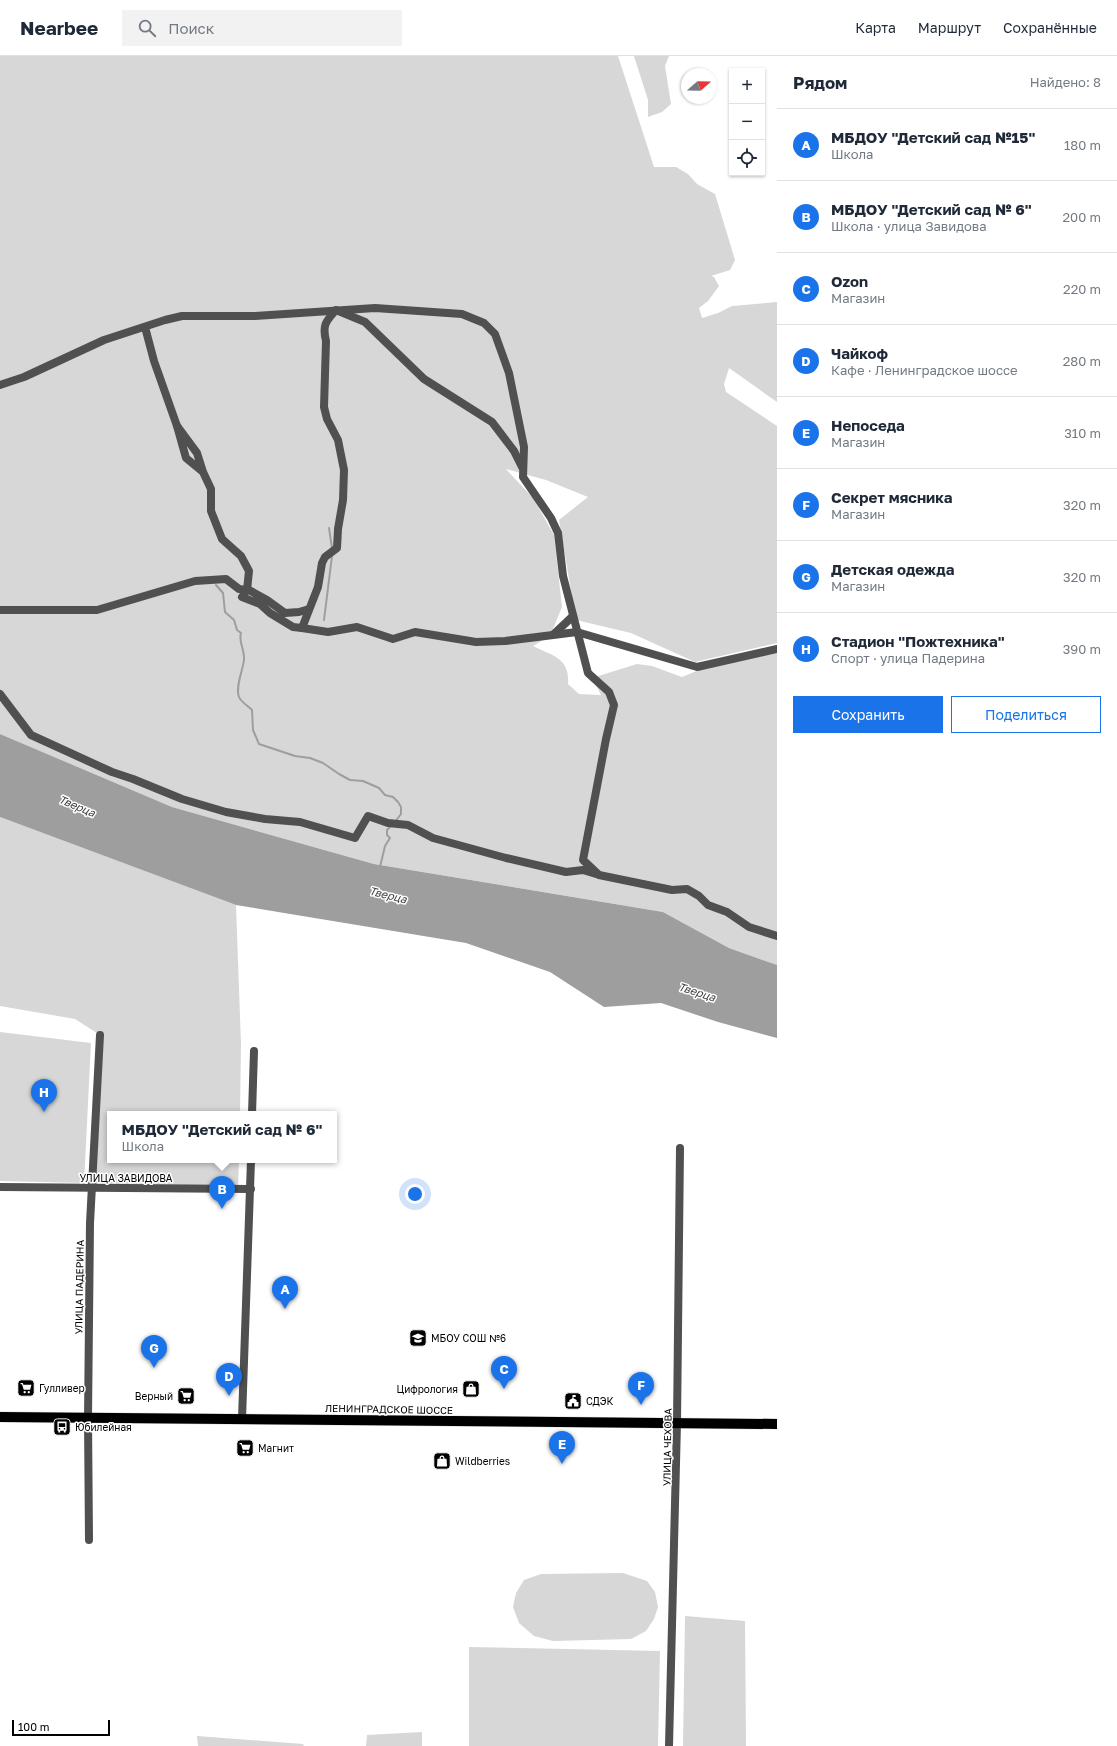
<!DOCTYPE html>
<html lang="ru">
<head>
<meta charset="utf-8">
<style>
  :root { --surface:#fff; --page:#f2f2f3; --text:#1f2937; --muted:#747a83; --line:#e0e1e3; --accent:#1a73e8 }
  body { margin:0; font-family:"Golos Text",sans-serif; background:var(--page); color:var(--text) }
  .controls { position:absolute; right:12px; top:12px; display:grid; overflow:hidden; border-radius:0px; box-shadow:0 1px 3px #0004 }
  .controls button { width:36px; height:36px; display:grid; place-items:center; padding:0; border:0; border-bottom:1px solid var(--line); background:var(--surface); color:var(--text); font:20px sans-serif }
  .compass { position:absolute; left:681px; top:12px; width:36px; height:36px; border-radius:50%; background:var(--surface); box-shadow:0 1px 3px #0004; rotate:70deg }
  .scale { position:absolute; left:12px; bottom:10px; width:98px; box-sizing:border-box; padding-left:4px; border:2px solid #000; border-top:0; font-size:11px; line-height:14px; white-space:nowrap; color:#000; -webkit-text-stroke:3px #fff; paint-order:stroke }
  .you { position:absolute; left:415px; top:1138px; width:14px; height:14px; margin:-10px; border:3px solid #fff; border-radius:50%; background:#1a73e8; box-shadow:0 0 0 6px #1a73e833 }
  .badge { display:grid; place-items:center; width:26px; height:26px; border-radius:50%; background:var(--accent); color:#fff; font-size:13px; font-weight:700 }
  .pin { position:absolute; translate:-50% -33px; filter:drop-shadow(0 1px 2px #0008) }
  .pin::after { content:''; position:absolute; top:21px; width:14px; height:12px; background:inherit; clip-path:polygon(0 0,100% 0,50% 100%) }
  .popup { position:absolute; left:107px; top:1055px; width:230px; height:52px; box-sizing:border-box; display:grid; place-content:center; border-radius:0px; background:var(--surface); filter:drop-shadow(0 1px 3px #0005); font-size:13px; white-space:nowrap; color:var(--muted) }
  .popup b { font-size:15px; color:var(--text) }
  .popup::after { content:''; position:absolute; left:50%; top:100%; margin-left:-8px; border:8px solid transparent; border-top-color:var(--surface) }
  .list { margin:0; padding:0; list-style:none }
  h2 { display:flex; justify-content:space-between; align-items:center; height:52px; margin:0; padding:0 16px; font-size:17px }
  h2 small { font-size:13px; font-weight:400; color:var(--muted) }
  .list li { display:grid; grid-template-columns:26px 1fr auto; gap:12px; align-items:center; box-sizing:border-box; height:72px; padding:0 16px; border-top:1px solid var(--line) }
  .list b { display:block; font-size:15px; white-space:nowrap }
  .list p { margin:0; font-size:13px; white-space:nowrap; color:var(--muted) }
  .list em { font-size:13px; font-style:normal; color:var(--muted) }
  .actions { display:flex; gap:8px; padding:12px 16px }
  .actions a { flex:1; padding:9px 0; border:1px solid var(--accent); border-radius:0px; text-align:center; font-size:14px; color:var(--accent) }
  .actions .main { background:var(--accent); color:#fff }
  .icon { flex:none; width:22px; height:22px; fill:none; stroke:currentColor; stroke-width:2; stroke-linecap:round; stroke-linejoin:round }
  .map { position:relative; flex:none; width:777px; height:1690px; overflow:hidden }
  header { display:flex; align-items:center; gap:24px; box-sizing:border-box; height:56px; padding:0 20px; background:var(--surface); border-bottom:1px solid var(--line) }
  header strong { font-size:19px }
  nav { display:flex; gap:22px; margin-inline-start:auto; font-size:14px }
  .search { width:280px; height:36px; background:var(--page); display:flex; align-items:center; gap:10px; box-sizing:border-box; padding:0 14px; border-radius:0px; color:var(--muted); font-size:15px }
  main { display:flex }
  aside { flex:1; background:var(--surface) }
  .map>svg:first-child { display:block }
</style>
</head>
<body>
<header>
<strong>Nearbee</strong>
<div class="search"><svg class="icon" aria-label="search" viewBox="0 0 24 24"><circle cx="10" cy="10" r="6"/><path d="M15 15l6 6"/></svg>Поиск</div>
<nav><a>Карта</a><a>Маршрут</a><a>Сохранённые</a></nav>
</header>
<main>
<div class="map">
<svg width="777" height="1690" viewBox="0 0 777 1690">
  <rect width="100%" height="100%" fill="#fff"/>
  <g fill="#d7d7d7">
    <path d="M0 0H618L654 111H676L688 118 697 128 715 138 735 204 730 214 711 220 714 221 719 230 708 245 699 252 702 262 718 257 732 250 777 246V346L729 312 724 328 726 336 777 370V587L695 606 631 577 576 564 559 464 588 441 546 424 506 413 533 442 554 479 562 551 550 580 533 590C553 600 570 602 568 628L579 638 601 639 592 622 637 608 652 610 682 621 699 614 777 596V909L729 892 663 856 374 808 172 751 0 678Z"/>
    <path d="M634 0H669L665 10 671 48 662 56 648 61V44Z"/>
    <path d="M0 761 236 849 241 988 240 1058H110V1104H239L238 1133 91 1132 100 979 75 963 0 950Z"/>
    <path d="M0 976 91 987 84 1127 0 1125Z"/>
    <path d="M623 1517 647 1525 655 1536 658 1551 654 1563 646 1575 631 1583 553 1585 534 1580 519 1567 513 1551 516 1537 524 1524 541 1518Z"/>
    <path d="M685 1560 745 1565 746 1690H683Z"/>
    <path d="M469 1591 660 1595 658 1690H469Z"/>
    <path d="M422 1676V1690H366L367 1679Z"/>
    <path d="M197 1680 303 1688 304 1690H198Z"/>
  </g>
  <path fill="#9e9e9e" d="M0 678 172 751 374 808 663 856 729 892 777 909V982L718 966 661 947 604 951 550 916 466 887 236 849 0 761Z"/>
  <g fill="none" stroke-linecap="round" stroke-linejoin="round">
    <g stroke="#9e9e9e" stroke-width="2">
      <path d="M329 472 332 492"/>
      <path d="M216 529 223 537 225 556 234 564 237 574 241 577C238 586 245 593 244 604 243 613 235 632 239 641 241 646 248 650 252 654L253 674 259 688 295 700 310 702 323 707 339 718 350 724 363 725 379 732 385 739 393 741 398 746 401 751V758L395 766"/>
      <path d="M324 564 332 500"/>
      <path d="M380 811 385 790 390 782 387 779V774L392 769"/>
    </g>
    <defs>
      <path id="major" d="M0 1361 777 1368"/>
    </defs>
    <use href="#major" stroke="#dbdbdb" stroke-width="11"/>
    <g stroke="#505050" stroke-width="8">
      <path d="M145 271 154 305 177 370"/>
      <path d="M0 329 24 321 104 284 165 264 182 260H255L375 252 462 258 484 267 495 278 509 317 524 391 523 421 551 462 558 477 563 520 588 617 609 636 614 649 606 683 583 804 599 819 672 834 687 833 699 840 708 849 727 856 749 871 777 880"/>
      <path d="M309 553 299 556 285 557 267 544 249 534H247L242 541 260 548 270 557 293 571 302 572 318 531 322 507 325 501 337 492 338 473 343 444 344 414 338 384 327 363 324 351 326 285C322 269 326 265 336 254L365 266 424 323 492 366 514 395 522 411"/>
      <path d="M0 554H97L195 525 226 523 239 533 247 534 249 515 241 500 222 483 211 455V433L203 416 186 402 177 370 197 397 203 416"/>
      <path d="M302 572 328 576 357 571 393 583 415 576 476 586 505 585 577 576 697 611 777 593"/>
      <path d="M554 578 573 560"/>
      <path d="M0 638 31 679 112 716 133 723 182 743 226 756 265 763 300 766 355 782 368 760 388 767 408 769 433 782 506 802 566 816 583 814 596 818"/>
      <path d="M252 1058 254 995"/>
      <path d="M0 1131 251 1133"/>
      <path d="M242 1363 251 1104"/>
      <path d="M89 1484 88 1362 90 1167 100 979"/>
      <path d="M669 1690 677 1367 680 1092"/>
    </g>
    <use href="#major" stroke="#000" stroke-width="10"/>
  </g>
  <defs>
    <symbol id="school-square" viewBox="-11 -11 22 22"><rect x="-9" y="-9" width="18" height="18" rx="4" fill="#000" stroke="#fff"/><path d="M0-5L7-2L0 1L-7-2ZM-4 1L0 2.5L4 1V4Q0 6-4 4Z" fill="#fff"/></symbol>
    <symbol id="supermarket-square" viewBox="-11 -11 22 22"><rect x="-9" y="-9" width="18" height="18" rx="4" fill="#000" stroke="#fff"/><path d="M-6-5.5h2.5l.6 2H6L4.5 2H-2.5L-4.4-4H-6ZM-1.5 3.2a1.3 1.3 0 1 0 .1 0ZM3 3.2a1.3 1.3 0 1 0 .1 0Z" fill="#fff"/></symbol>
    <symbol id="shop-square" viewBox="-11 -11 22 22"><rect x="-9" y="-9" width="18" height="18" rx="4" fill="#000" stroke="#fff"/><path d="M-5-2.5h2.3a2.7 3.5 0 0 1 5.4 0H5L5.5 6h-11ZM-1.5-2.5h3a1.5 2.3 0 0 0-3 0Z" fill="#fff"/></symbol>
    <symbol id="civic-square" viewBox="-11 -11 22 22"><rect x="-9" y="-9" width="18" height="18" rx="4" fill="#000" stroke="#fff"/><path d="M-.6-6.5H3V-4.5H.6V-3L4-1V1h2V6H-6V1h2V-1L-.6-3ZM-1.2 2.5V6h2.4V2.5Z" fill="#fff"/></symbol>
    <symbol id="bus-square" viewBox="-11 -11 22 22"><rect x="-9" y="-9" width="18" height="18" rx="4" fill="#000" stroke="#fff"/><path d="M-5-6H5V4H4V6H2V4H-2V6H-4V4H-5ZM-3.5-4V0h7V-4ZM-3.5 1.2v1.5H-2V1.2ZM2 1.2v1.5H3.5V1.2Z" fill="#fff"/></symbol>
  </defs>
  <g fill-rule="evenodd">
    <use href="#school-square" x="408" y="1272" width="20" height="20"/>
    <use href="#supermarket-square" x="16" y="1322" width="20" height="20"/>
    <use href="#shop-square" x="461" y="1323" width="20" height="20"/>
    <use href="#supermarket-square" x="176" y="1330" width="20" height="20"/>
    <use href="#civic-square" x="563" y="1335" width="20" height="20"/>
    <use href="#bus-square" x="52" y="1361" width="20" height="20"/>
    <use href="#supermarket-square" x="235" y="1382" width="20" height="20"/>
    <use href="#shop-square" x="432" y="1395" width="20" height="20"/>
  </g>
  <g text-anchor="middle" stroke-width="3" stroke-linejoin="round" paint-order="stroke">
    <g font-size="10" fill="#000" stroke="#fff">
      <text x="126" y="1126">УЛИЦА ЗАВИДОВА</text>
      <text transform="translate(79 1231) rotate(-89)" y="4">УЛИЦА ПАДЕРИНА</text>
      <text transform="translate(389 1353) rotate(1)" y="4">ЛЕНИНГРАДСКОЕ ШОССЕ</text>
      <text transform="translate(667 1391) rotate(-89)" y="4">УЛИЦА ЧЕХОВА</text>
    </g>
    <g font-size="10" fill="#000" stroke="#fff" text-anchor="start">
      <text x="431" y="1286">МБОУ СОШ №6</text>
      <text x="39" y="1336">Гулливер</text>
      <text x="458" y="1337" text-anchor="end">Цифрология</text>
      <text x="173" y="1344" text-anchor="end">Верный</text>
      <text x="586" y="1349">СДЭК</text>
      <text x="75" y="1375">Юбилейная</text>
      <text x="258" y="1396">Магнит</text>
      <text x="455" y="1409">Wildberries</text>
    </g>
    <g font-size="11" font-style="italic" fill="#3f3f3f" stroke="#fff">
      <text transform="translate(77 750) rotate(23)" y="4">Тверца</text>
      <text transform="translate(388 839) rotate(14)" y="4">Тверца</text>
      <text transform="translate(697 936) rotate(18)" y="4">Тверца</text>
    </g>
  </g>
</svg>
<div class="controls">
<button>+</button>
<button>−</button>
<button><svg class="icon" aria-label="locate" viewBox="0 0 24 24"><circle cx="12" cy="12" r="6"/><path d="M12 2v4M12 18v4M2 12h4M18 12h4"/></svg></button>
</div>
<svg class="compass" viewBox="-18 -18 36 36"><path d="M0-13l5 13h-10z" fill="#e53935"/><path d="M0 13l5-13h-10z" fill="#747a83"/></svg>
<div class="scale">100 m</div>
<div class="you"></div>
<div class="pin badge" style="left:285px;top:1253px">A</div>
<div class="pin badge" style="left:222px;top:1153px">B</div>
<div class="popup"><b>МБДОУ &quot;Детский сад № 6&quot;</b>Школа</div>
<div class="pin badge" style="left:504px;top:1333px">C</div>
<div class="pin badge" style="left:229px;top:1340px">D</div>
<div class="pin badge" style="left:562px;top:1408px">E</div>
<div class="pin badge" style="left:641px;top:1349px">F</div>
<div class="pin badge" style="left:154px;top:1312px">G</div>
<div class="pin badge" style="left:44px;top:1056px">H</div>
</div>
<aside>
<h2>Рядом<small>Найдено: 8</small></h2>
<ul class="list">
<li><span class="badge">A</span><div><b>МБДОУ &quot;Детский сад №15&quot;</b><p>Школа</p></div><em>180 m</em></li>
<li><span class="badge">B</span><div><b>МБДОУ &quot;Детский сад № 6&quot;</b><p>Школа · улица Завидова</p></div><em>200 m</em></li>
<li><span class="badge">C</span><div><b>Ozon</b><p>Магазин</p></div><em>220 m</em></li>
<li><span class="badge">D</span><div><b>Чайкоф</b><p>Кафе · Ленинградское шоссе</p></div><em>280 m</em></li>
<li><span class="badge">E</span><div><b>Непоседа</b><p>Магазин</p></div><em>310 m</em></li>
<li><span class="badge">F</span><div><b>Секрет мясника</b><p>Магазин</p></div><em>320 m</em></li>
<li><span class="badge">G</span><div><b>Детская одежда</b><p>Магазин</p></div><em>320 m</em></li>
<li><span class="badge">H</span><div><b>Стадион &quot;Пожтехника&quot;</b><p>Спорт · улица Падерина</p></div><em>390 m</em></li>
</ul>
<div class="actions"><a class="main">Сохранить</a><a>Поделиться</a></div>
</aside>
</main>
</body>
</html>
